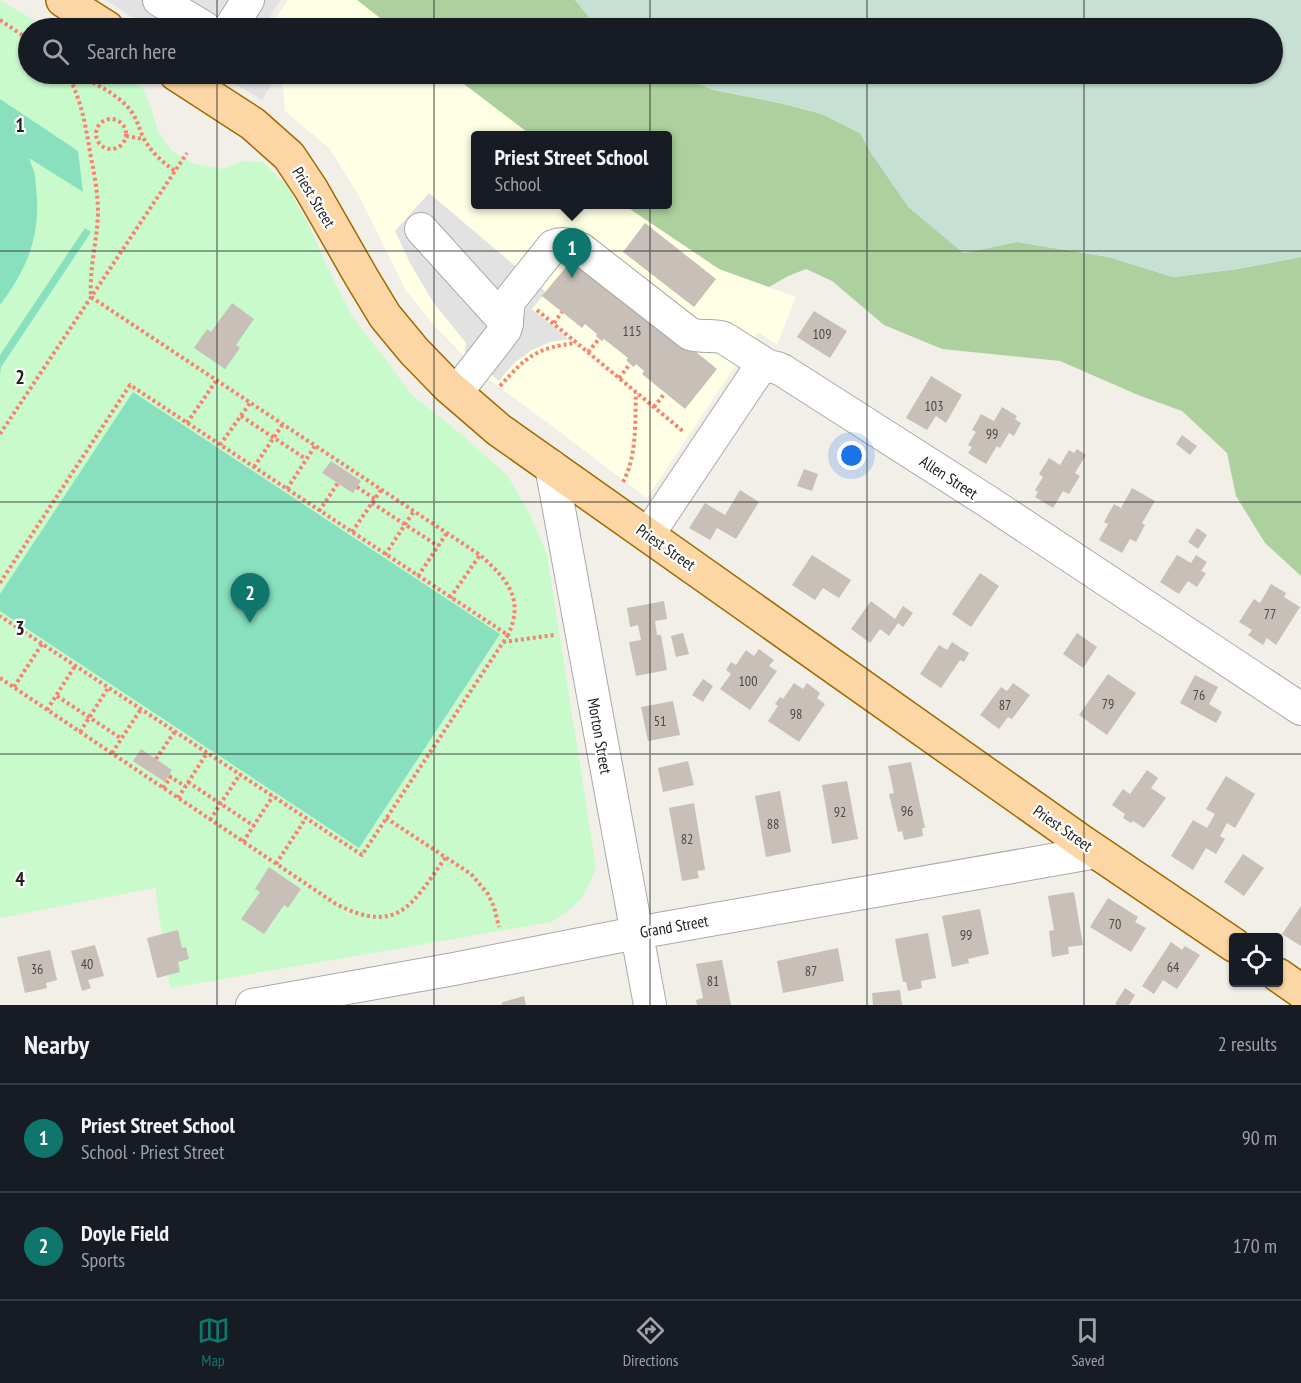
<!DOCTYPE html>
<html lang="en">
<head>
<meta charset="utf-8">
<style>
  :root { --surface:#171b24; --page:#242831; --text:#f1f3f6; --muted:#9ea1a6; --line:#363941; --accent:#0f766e }
  body { margin:0; font-family:"PT Sans Narrow",sans-serif; background:var(--page); color:var(--text) }
  .controls { position:absolute; right:18px; bottom:18px; display:grid; overflow:hidden; border-radius:6px; box-shadow:0 2px 4px #0004 }
  .controls button { width:54px; height:54px; display:grid; place-items:center; padding:0; border:0; border-bottom:2px solid var(--line); background:var(--surface); color:var(--text); font:30px sans-serif }
  .you { position:absolute; left:852px; top:456px; width:21px; height:21px; margin:-15px; border:4px solid #fff; border-radius:50%; background:#1a73e8; box-shadow:0 0 0 9px #1a73e833 }
  .badge { display:grid; place-items:center; width:39px; height:39px; border-radius:50%; background:var(--accent); color:#fff; font-size:20px; font-weight:700 }
  .pin { position:absolute; translate:-50% -50px; filter:drop-shadow(0 2px 3px #0008) }
  .pin::after { content:''; position:absolute; top:32px; width:21px; height:18px; background:inherit; clip-path:polygon(0 0,100% 0,50% 100%) }
  .popup { position:absolute; left:471px; top:131px; width:201px; height:78px; box-sizing:border-box; display:grid; place-content:center; border-radius:6px; background:var(--surface); filter:drop-shadow(0 2px 4px #0005); font-size:20px; white-space:nowrap; color:var(--muted) }
  .popup b { font-size:22px; color:var(--text) }
  .popup::after { content:''; position:absolute; left:50%; top:100%; margin-left:-12px; border:12px solid transparent; border-top-color:var(--surface) }
  .list { margin:0; padding:0; list-style:none }
  h2 { display:flex; justify-content:space-between; align-items:center; height:78px; margin:0; padding:0 24px; font-size:26px }
  h2 small { font-size:20px; font-weight:400; color:var(--muted) }
  .list li { display:grid; grid-template-columns:39px 1fr auto; gap:18px; align-items:center; box-sizing:border-box; height:108px; padding:0 24px; border-top:2px solid var(--line) }
  .list b { display:block; font-size:22px; white-space:nowrap }
  .list p { margin:0; font-size:20px; white-space:nowrap; color:var(--muted) }
  .list em { font-size:20px; font-style:normal; color:var(--muted) }
  .icon { flex:none; width:33px; height:33px; fill:none; stroke:currentColor; stroke-width:2; stroke-linecap:round; stroke-linejoin:round }
  .map { position:relative; flex:none; width:1301px; height:1005px; overflow:hidden }
  .search { position:absolute; background:var(--surface); box-shadow:0 2px 4px #0004; left:18px; right:18px; top:18px; height:66px; display:flex; align-items:center; gap:15px; box-sizing:border-box; padding:0 21px; border-radius:33px; color:var(--muted); font-size:22px }
  .sheet { height:294px; background:var(--surface) }
  nav { display:flex; justify-content:space-around; align-items:center; box-sizing:border-box; height:84px; border-top:2px solid var(--line); background:var(--surface); font-size:16px; color:var(--muted) }
  nav a { display:grid; justify-items:center; gap:3px }
  nav .on { color:var(--accent) }
  .map>svg:first-child { display:block }
</style>
</head>
<body>
<div class="map">
<svg width="1301" height="1005" viewBox="0 0 1301 1005">
  <rect width="100%" height="100%" fill="#f2efe9"/>
  <g fill="#ffffe5">
    <path d="M288 0H357L393 28H269Z"/>
    <path d="M277 74H451L531 135 476 136V204L624 205 719 269 796 297 777 345 758 332 647 498 552 426 479 372 432 323 405 289 358 194 329 148 285 111 283 88Z"/>
  </g>
  <g fill="#add19e">
    <path d="M357 0H575L598 28H393Z"/>
    <path d="M451 74H674L714 90 780 103 822 114 860 133 873 156 963 253 1017 242 1109 257 1173 277 1237 269 1301 257V576L1265 543 1236 496 1227 453 1182 411 1138 395 1060 361 942 349 884 325 832 281 806 269 788 276 769 287 719 269 624 205 668 204V136L531 135Z"/>
  </g>
  <path fill="#c6e0d4" d="M575 0H1301V257L1237 269 1173 277 1109 257 1017 242 963 253 908 207 873 156 860 133 822 114 780 103 714 90 674 74H1272V28H598Z"/>
  <path fill="#c8facc" d="M0 0 47 28H28V74H119L144 89 152 111 158 132 172 151 194 164 222 169 243 161 263 162 288 187 310 227 328 268 351 314 413 396 461 434 507 475 530 514 547 555 596 867C585 898 579 904 552 922L170 988 155 888 0 918Z"/>
  <g fill="#88e0be">
    <path d="M0 99 78 151 83 192 29 158C30 162 32 166 34 171 36 179 36 189 37 198 39 241 25 272 0 305Z"/>
    <path d="M85 228 91 232 1 367 0 375V355Z"/>
    <path d="M133 392 500 634 359 848 0 611V594Z"/>
  </g>
  <g fill="#e2e2e2">
    <path d="M106 0H281L262 28H149Z"/>
    <path d="M219 74H273L272 83 262 100Z"/>
    <path d="M429 193 546 292 532 309 569 339 550 342 532 350 514 363 499 381 465 351 466 343 433 302 410 263 395 231Z"/>
  </g>
  <g fill="#c7bfb8">
    <path d="M645 223 716 279 694 307 623 252Z"/>
    <path d="M576 255 717 369 685 409 642 374 644 371 636 364 634 367 630 364 626 360 628 358 604 339 602 341 599 339 596 336 597 334 585 324 582 328 542 296Z"/>
    <path d="M232 303 254 319 236 345 240 348 225 369 194 348 207 329 211 332Z"/>
    <path d="M814 311 847 331 830 358 797 337Z"/>
    <path d="M931 376 962 395 946 423 936 416 927 430 906 418Z"/>
    <path d="M1002 407 1017 416 1015 419 1021 423 1014 436 1009 433 1000 448 997 446 986 464 968 453 972 447 968 445 976 432 972 430 981 414 994 421Z"/>
    <path d="M1182 435 1197 446 1190 455 1176 444Z"/>
    <path d="M1077 449 1086 455 1075 473 1080 476 1069 494 1063 491 1053 508 1035 497 1038 492 1035 490 1043 477 1039 474 1049 458 1060 465 1069 450 1074 453Z"/>
    <path d="M331 461 361 481 353 493 322 473Z"/>
    <path d="M804 469 818 474 812 491 797 486Z"/>
    <path d="M1132 488 1155 501 1142 523 1145 525 1136 542 1130 539 1122 553 1099 540 1108 524 1104 522 1114 504 1121 508Z"/>
    <path d="M740 490 759 502 736 539 717 528 710 540 689 528 705 503 725 515Z"/>
    <path d="M1197 528 1207 535 1198 549 1188 542Z"/>
    <path d="M812 555 851 580 839 598 823 588 815 600 792 585Z"/>
    <path d="M1177 555 1191 563 1196 555 1207 562 1201 571 1206 573 1197 587 1188 581 1179 594 1160 582Z"/>
    <path d="M980 573 999 586 971 627 952 614Z"/>
    <path d="M1271 584 1286 593 1284 597 1300 607 1276 645 1267 638 1263 645 1248 635 1252 630 1239 622 1254 599 1260 603Z"/>
    <path d="M664 601 667 619 655 621 657 635H661L667 670 636 676 629 642 641 640 638 625 630 627 627 608Z"/>
    <path d="M871 601 895 619 903 606 913 613 903 627 898 623 889 636 880 629 870 643 851 629Z"/>
    <path d="M683 633 689 654 676 657 671 636Z"/>
    <path d="M1077 633 1097 647 1083 668 1063 654Z"/>
    <path d="M952 642 969 653 964 662 960 660 941 688 920 674 939 645 947 650Z"/>
    <path d="M759 649 774 660 769 666 777 671 750 710 720 689 731 674 726 670 731 662 736 665 746 650 754 656Z"/>
    <path d="M1108 674 1136 693 1107 735 1079 715Z"/>
    <path d="M1195 675 1218 687 1209 704 1222 712 1216 723 1180 703Z"/>
    <path d="M703 679 713 686 703 702 692 695Z"/>
    <path d="M794 683 803 689 807 683 820 693 817 698 825 704 799 742 768 721 778 706 775 704 780 697 783 699Z"/>
    <path d="M1013 683 1030 695 1012 719 1008 717 999 729 980 715 1001 687 1007 691Z"/>
    <path d="M673 701 680 735 648 741 641 707Z"/>
    <path d="M141 749 172 770 165 782 133 761Z"/>
    <path d="M688 761 694 785 663 792 658 768Z"/>
    <path d="M911 762 925 828H922L923 836 904 840 902 831 898 832 889 794 894 793 888 766Z"/>
    <path d="M1147 770 1158 778 1151 788 1166 798 1144 828 1133 821 1131 823 1123 818 1125 814 1112 805 1123 789 1130 794Z"/>
    <path d="M1226 776 1255 794 1235 828 1227 823 1220 836 1225 839 1216 854 1206 848 1193 870 1171 856 1193 820 1207 828 1215 814 1206 809Z"/>
    <path d="M847 781 858 839 832 844 822 785Z"/>
    <path d="M780 791 791 852 766 857 755 796Z"/>
    <path d="M694 803 705 870 697 871 699 878 682 881 669 808Z"/>
    <path d="M1243 854 1264 868 1244 896 1224 882Z"/>
    <path d="M269 867 301 889 288 908 284 905 264 934 241 919 260 892 255 889Z"/>
    <path d="M1074 892 1083 945 1068 947 1069 954 1052 957 1049 931 1054 930 1048 896Z"/>
    <path d="M1108 898 1138 917 1135 922 1146 928 1131 952 1090 927Z"/>
    <path d="M1301 906V946L1282 934Z"/>
    <path d="M980 909 989 954 968 959 969 963 952 967 942 916Z"/>
    <path d="M178 930 182 948 186 947 189 959 178 962 180 972 157 978 147 938Z"/>
    <path d="M928 933 936 978 921 981 922 988 908 991 906 982H903L895 939Z"/>
    <path d="M1171 942 1182 950 1185 946 1200 955 1177 989 1163 980 1154 994 1142 986Z"/>
    <path d="M95 945 104 976 88 980 91 988 82 991 71 951Z"/>
    <path d="M838 948 844 981 783 993 777 961Z"/>
    <path d="M50 950 57 980 46 983 47 988 25 993 17 957Z"/>
    <path d="M722 960 731 1005H697L696 1000 703 998 696 964Z"/>
    <path d="M1125 988 1135 995 1129 1005H1117L1115 1004Z"/>
    <path d="M900 990 902 1005H873L872 993Z"/>
    <path d="M524 996 526 1005H501L503 1002Z"/>
  </g>
  <g fill="none" stroke-linecap="round" stroke-linejoin="round">
    <defs>
      <g id="minor">
        <path d="M159 0 205 28"/>
        <path d="M230 28 248 0"/>
        <path d="M421 229 507 324"/>
        <path d="M456 393 505 330C509 320 506 310 510 300L553 246C564 242 570 245 581 249L690 334C703 338 713 334 724 338L768 366"/>
        <path d="M551 466 650 1005"/>
        <path d="M648 535 757 372C766 365 773 366 782 370L987 501 1301 709"/>
        <path d="M252 1005 454 969 636 933 1097 852"/>
      </g>
      <g id="major">
        <path d="M63 0 107 28"/>
        <path d="M176 74 253 124 289 156 311 189 362 278 385 316 414 351 448 386 499 430 1082 842 1234 945"/>
        <path d="M1278 975 1301 991"/>
      </g>
    </defs>
    <use href="#minor" stroke="#a9a9a9" stroke-width="34"/>
    <use href="#major" stroke="#a06b00" stroke-width="36"/>
    <g stroke="#fa8072" stroke-width="4" stroke-dasharray="3 3" stroke-linecap="butt">
      <path d="M0 20 28 39"/>
      <path d="M67 74C82 100 86 128 91 158 95 176 98 195 98 214 97 242 89 269 91 297L480 555C507 579 525 599 508 635"/>
      <path d="M77 74C95 84 118 94 131 111 137 119 139 128 143 137 151 152 161 161 175 171"/>
      <circle cx="111" cy="134" r="15"/>
      <path d="M126 136 143 139"/>
      <path d="M537 310 684 432"/>
      <path d="M554 323 562 312"/>
      <path d="M588 352 599 339"/>
      <path d="M619 378 630 364"/>
      <path d="M500 386C527 356 536 348 576 343"/>
      <path d="M654 407 665 393"/>
      <path d="M241 416 306 459"/>
      <path d="M187 423 216 381"/>
      <path d="M0 434 187 153"/>
      <path d="M220 445 250 403"/>
      <path d="M254 467 283 424"/>
      <path d="M623 482C637 456 635 422 636 393"/>
      <path d="M357 487 375 499"/>
      <path d="M287 489 315 446"/>
      <path d="M372 503 438 546"/>
      <path d="M319 511 338 483"/>
      <path d="M352 532 381 490"/>
      <path d="M385 555 414 511"/>
      <path d="M418 576 447 533"/>
      <path d="M0 583 130 385 508 635 362 855 0 616"/>
      <path d="M450 598 480 555"/>
      <path d="M503 642 554 635"/>
      <path d="M0 678 336 904C399 936 412 904 446 857"/>
      <path d="M14 687 42 644"/>
      <path d="M57 696 122 739"/>
      <path d="M47 710 75 666"/>
      <path d="M80 732 108 688"/>
      <path d="M112 753 141 709"/>
      <path d="M156 759 175 731"/>
      <path d="M169 776 185 786"/>
      <path d="M188 782 254 826"/>
      <path d="M163 788 171 777"/>
      <path d="M178 798 207 753"/>
      <path d="M386 818 471 874 488 894 494 907 499 927"/>
      <path d="M210 820 240 774"/>
      <path d="M243 842 273 796"/>
      <path d="M276 864 306 818"/>
    </g>
    <use href="#minor" stroke="#fff" stroke-width="32"/>
    <use href="#major" stroke="#fcd6a4" stroke-width="33"/>
  </g>
  <path fill="none" stroke="#222" stroke-width="1.5" stroke-opacity="0.55" d="M217 0V28M434 0V28M650 0V28M867 0V28M1084 0V28M217 74V1005M434 74V1005M650 74V1005M867 74V1005M1084 74V1005M0 251H1301M0 502H1301M0 754H1301"/>
  <g text-anchor="middle" stroke-width="4.5" stroke-linejoin="round" paint-order="stroke">
    <g font-size="14" fill="#4b4948">
      <text x="632" y="336">115</text>
      <text x="822" y="339">109</text>
      <text x="934" y="411">103</text>
      <text x="992" y="439">99</text>
      <text x="1270" y="619">77</text>
      <text x="748" y="686">100</text>
      <text x="1199" y="700">76</text>
      <text x="1108" y="709">79</text>
      <text x="1005" y="710">87</text>
      <text x="796" y="719">98</text>
      <text x="660" y="726">51</text>
      <text x="907" y="816">96</text>
      <text x="840" y="817">92</text>
      <text x="773" y="829">88</text>
      <text x="687" y="844">82</text>
      <text x="1115" y="929">70</text>
      <text x="966" y="940">99</text>
      <text x="87" y="969">40</text>
      <text x="1173" y="972">64</text>
      <text x="37" y="974">36</text>
      <text x="811" y="976">87</text>
      <text x="713" y="986">81</text>
    </g>
    <g font-size="16" fill="#222" stroke="#fff">
      <text transform="translate(314 197) rotate(59)" y="6">Priest Street</text>
      <text transform="translate(949 477) rotate(33)" y="6">Allen Street</text>
      <text transform="translate(666 547) rotate(35)" y="6">Priest Street</text>
      <text transform="translate(600 736) rotate(80)" y="6">Morton Street</text>
      <text transform="translate(1063 828) rotate(35)" y="6">Priest Street</text>
      <text transform="translate(674 926) rotate(-10)" y="6">Grand Street</text>
    </g>
  </g>
  <g font-size="20" text-anchor="middle" font-weight="bold" fill="#222" stroke="#fff" stroke-width="4.5" stroke-linejoin="round" paint-order="stroke">
    <text x="20" y="132">1</text>
    <text x="20" y="384">2</text>
    <text x="20" y="635">3</text>
    <text x="20" y="886">4</text>
  </g>
</svg>
<div class="controls">
<button><svg class="icon" aria-label="locate" viewBox="0 0 24 24"><circle cx="12" cy="12" r="6"/><path d="M12 2v4M12 18v4M2 12h4M18 12h4"/></svg></button>
</div>
<div class="you"></div>
<div class="pin badge" style="left:572px;top:278px">1</div>
<div class="popup"><b>Priest Street School</b>School</div>
<div class="pin badge" style="left:250px;top:623px">2</div>
<div class="search"><svg class="icon" aria-label="search" viewBox="0 0 24 24"><circle cx="10" cy="10" r="6"/><path d="M15 15l6 6"/></svg>Search here</div>
</div>
<section class="sheet">
<h2>Nearby<small>2 results</small></h2>
<ul class="list">
<li><span class="badge">1</span><div><b>Priest Street School</b><p>School · Priest Street</p></div><em>90 m</em></li>
<li><span class="badge">2</span><div><b>Doyle Field</b><p>Sports</p></div><em>170 m</em></li>
</ul>
</section>
<nav>
<a class="on"><svg class="icon" aria-label="map" viewBox="0 0 24 24"><path d="M3 6l6-2 6 2 6-2v14l-6 2-6-2-6 2zM9 4v14M15 6v14"/></svg>Map</a>
<a><svg class="icon" aria-label="directions" viewBox="0 0 24 24"><path d="M12 3l9 9-9 9-9-9zM9 14v-3h6M13 9l2 2-2 2"/></svg>Directions</a>
<a><svg class="icon" aria-label="saved" viewBox="0 0 24 24"><path d="M7 4h10v16l-5-4-5 4z"/></svg>Saved</a>
</nav>
</body>
</html>
